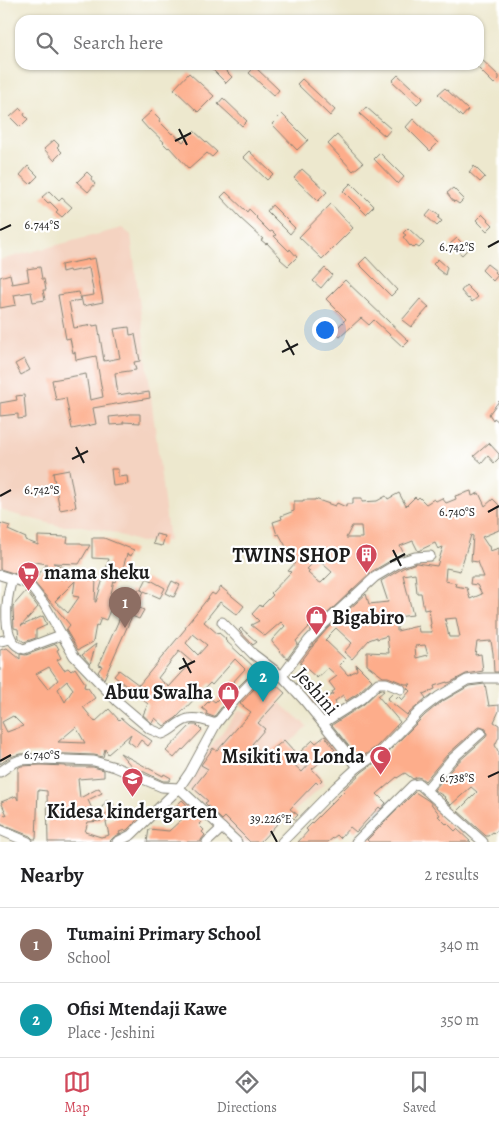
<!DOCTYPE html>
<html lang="en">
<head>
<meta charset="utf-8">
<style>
  :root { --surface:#fff; --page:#f6f6f6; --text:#202124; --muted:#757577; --line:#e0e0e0; --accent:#d1495b }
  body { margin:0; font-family:Alegreya,serif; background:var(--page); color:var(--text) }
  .you { position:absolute; left:324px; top:329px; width:18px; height:18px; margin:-12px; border:4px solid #fff; border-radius:50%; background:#1a73e8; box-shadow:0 0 0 8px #1a73e833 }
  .badge { display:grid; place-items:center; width:32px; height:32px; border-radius:50%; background:var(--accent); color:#fff; font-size:16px; font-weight:700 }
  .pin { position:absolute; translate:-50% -41px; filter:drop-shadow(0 1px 2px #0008) }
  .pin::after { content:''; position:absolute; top:26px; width:18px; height:15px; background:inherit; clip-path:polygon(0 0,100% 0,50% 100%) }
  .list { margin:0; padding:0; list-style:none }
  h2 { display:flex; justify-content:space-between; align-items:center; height:65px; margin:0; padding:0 20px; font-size:21px }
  h2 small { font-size:16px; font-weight:400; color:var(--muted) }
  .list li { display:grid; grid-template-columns:32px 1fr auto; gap:15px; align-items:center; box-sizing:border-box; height:75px; padding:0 20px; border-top:1px solid var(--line) }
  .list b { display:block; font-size:19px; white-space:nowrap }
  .list p { margin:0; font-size:16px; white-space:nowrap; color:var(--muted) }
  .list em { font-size:16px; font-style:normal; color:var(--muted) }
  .icon { flex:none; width:28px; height:28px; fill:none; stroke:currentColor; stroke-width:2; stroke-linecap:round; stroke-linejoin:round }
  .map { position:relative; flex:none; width:499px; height:842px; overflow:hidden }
  .search { position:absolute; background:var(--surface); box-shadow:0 1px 4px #0004; left:15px; right:15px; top:15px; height:55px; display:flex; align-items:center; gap:12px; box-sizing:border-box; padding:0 18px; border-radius:15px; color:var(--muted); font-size:19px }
  .sheet { height:215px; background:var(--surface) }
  nav { display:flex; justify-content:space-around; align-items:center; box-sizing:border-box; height:70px; border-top:1px solid var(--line); background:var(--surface); font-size:14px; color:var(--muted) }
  nav a { display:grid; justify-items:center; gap:2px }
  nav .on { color:var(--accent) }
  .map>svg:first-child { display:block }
</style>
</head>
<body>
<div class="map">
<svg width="499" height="842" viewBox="0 0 499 842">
  <rect width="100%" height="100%" fill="#fff"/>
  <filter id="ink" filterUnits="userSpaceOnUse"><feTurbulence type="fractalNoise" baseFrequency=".02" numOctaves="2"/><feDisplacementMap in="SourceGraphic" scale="10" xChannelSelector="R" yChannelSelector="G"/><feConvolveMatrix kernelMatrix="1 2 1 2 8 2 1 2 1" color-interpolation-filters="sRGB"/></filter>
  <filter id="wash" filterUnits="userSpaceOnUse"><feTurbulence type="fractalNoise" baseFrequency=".0096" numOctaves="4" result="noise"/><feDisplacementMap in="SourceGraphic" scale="20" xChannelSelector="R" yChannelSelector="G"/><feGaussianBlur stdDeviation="1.12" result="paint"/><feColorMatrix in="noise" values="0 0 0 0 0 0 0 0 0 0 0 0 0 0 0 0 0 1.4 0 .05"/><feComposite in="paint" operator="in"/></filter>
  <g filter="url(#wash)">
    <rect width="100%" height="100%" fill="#ede8ce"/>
    <g fill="#f4d3c1">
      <path d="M122 228 131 235 169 541 140 542 108 531 82 526H60L9 513 0 508V260Z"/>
      <path d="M278 701 307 726 289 744 298 752 307 763 317 772 324 784 261 842H243L187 788 209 749 239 710 248 712 261 722Z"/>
    </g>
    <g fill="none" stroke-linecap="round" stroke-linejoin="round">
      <path stroke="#6da7dd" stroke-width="2" d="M374 818 392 800"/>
    </g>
    <g id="blocks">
      <g fill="#fdad8b" fill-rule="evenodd">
        <path d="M479 57 499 76V79L494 84 475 65H479Z"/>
        <path d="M208 65H220L232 77 226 83Z"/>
        <path d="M255 67 279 90 274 96 249 73Z"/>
        <path d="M189 73 214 96 198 112 174 89Z"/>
        <path d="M398 75 423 98 417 104 392 81Z"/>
        <path d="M302 79 335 110 330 116 297 84Z"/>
        <path d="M445 88 468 110 462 117 438 94Z"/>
        <path d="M223 98 247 121 242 126 218 104Z"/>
        <path d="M366 107 391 129 385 136 360 114Z"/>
        <path d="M20 108 25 113 24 115 28 119 20 127 10 117Z"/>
        <path d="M152 111 160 119 159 121 172 134 173 133 183 142 194 131 217 152 212 157 207 153 189 169 169 147 168 148 163 143 164 142 150 129 149 130 141 121Z"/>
        <path d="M282 114 308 140 297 150 272 124Z"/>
        <path d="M413 119 438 143 430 151 406 127Z"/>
        <path d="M337 135 363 163 353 171 328 144Z"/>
        <path d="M54 140 59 145 57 147 62 152 54 160 44 149Z"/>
        <path d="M249 151 273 174 267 180 243 157Z"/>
        <path d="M380 153 404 177 398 184 374 159Z"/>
        <path d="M28 166 38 176 30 184 20 175Z"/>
        <path d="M474 166 485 177 480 182 469 172Z"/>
        <path d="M302 169 327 192 318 201 294 178Z"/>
        <path d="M87 172 92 177 91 179 95 184 88 192 77 182Z"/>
        <path d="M351 183 374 206 366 214 343 191Z"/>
        <path d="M453 188 464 199 459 204 455 201 454 202 447 193Z"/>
        <path d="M49 191 59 201 62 198 72 207 62 217 56 212 58 210 50 202 48 203 42 197Z"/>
        <path d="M226 192 247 212 249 209 257 217 256 218 270 232 272 231 276 235 274 236 289 251 290 249 297 257 288 266 280 259 281 258 267 243 266 244 261 240 263 239 240 218H241L221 197Z"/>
        <path d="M331 204 353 228 322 259 299 237Z"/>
        <path d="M272 205 295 228 290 234 267 211Z"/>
        <path d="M431 210 440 216 438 218 442 221 437 226 426 216Z"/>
        <path d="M482 214 493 225 487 231 476 220Z"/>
        <path d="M408 228 424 243 419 248 416 246 414 248 411 245 410 246 403 237 406 235 403 233Z"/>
        <path d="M457 238 468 249 462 255 450 244Z"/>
        <path d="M366 257 397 290 391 296 359 264Z"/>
        <path d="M95 258 103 302 83 306 81 297 94 295 89 268 70 272 69 270 62 272 61 265Z"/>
        <path d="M438 259 447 267 445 275 436 268H437L433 264Z"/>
        <path d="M487 264 496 271 495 272 498 275 493 281 482 270Z"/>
        <path d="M40 267 42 279H44L46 290H43L45 300 33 302 31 292 14 295 16 305 0 308V277L10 274 12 284 29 281 27 269Z"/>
        <path d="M325 268 332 275 321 288 313 281Z"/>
        <path d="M345 280 409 341 403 347 374 320 369 325 361 318 340 337 334 331 346 319 326 299Z"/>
        <path d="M466 285 478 297 472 302 469 298 468 299 461 291Z"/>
        <path d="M79 292 81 300 69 302 74 328 93 325V326L98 325 104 361 120 358 114 329 129 327 130 335 135 334 140 361 134 362 136 370 115 373 118 395 130 393 131 394 137 393V394L149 392 150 398 93 408 96 424 72 429 66 398 56 400 52 380 86 374 90 400 103 397 96 356 76 360 75 352 73 353 70 338 66 339 58 295Z"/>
        <path d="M420 299 429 307 411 327 402 320Z"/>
        <path d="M24 359 30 370 21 375 15 364Z"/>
        <path d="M24 395 26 418 18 419V414L0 416V403L17 400 16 396Z"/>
        <path d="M499 401V422L494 418 493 420 489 414Z"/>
        <path d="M129 414H140V423L123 422V424L110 425 109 417 129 415Z"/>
        <path d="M489 443 499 454V458L494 463 488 456 482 463 474 456Z"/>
        <path d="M111 469H118V477L127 476 128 484 113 486Z"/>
        <path d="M69 470 76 507 60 510 53 473Z"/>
        <path d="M471 491 472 496 479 493 485 506 493 499 499 505V530L482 537 488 546H489L490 551 499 548V672H494L493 653 491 641 477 642 475 655 481 654 483 671 466 674 451 682 447 683V682L434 686 435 689 423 694 426 698 417 706 407 715 387 699 392 694 396 698 398 696 402 700 410 691 407 688 411 684H405L388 677H383L367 665V652L389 653 387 636 377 639V637L369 640 352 659 344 652 352 643 336 628 328 636H329L325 640 345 659 339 665 348 675 357 670 356 664 372 680 357 694 346 701 343 695 335 701 337 707 324 715 310 697 315 693 320 701 333 694 332 692 335 690 329 682 337 676 328 668 317 678 300 663 313 646 314 644 328 628 366 594 369 604 388 602 381 581 403 568 416 563 437 566 443 547 438 549 435 543 418 551 413 541 400 546 404 554 397 557 371 572 311 629 309 627 296 641 298 644 287 659 272 642V640L285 626 281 622 265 636 251 625 259 621 252 614 260 605 261 607 273 595 271 593 291 572 288 571 295 563 279 534 277 535 273 522 282 519 281 516 294 511V501H303V500H315V499L335 506 337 503 346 507V504H353V498H362V502L377 501 386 496 388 499 399 493 406 506 415 497 417 499 419 497 426 504 434 499 436 501 442 498 446 503 456 499 455 496ZM352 526H361L362 538H346ZM471 535 473 536 471 561 478 562 484 577H471L470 584 477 585 482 594 470 599 467 588 455 586 456 583 445 581 446 568 460 571ZM317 559 332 572 321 583 317 581 308 573 310 571 307 569ZM415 573 417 593H421L424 610 429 609 431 624 430 625 432 632H419L418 626 397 631V617L413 615 403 575ZM456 618 460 637H449L445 619ZM425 645 428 655 416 658 415 646Z"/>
        <path d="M0 523 10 526 8 530 26 538 25 540 38 545V536L68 537 67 543H81L82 545H90L79 564 53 563 96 579 95 602H96L109 559 92 558V538H104L134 550 131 556 127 554 121 575 118 574 116 582 114 581 108 606 111 608 106 620 101 618 98 626 96 625 93 642 78 650 66 630 70 625 33 581 47 564 29 561 23 576 0 569ZM75 581 73 596 79 597 68 613 55 601Z"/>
        <path d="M156 534 165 536 162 546 153 544Z"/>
        <path d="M147 578 165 588 160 598 144 591 137 607 144 610 139 619 132 616 104 679 98 672 102 666 99 665 122 613H123L131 590 137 592 139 589 143 591 141 590Z"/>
        <path d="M172 581 180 585 174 597 166 593Z"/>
        <path d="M221 587 244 606 237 615 220 602 204 622 218 634 219 633 226 639 225 640 256 669 234 691 214 717 206 714 207 712 202 708 211 699 215 702 224 693 226 696 234 685 232 683 245 669 235 659 212 685 210 683 176 718 164 726 155 718 152 723 143 715 148 704 114 676 119 670 139 685 186 628 185 627 212 593 215 595ZM193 634 207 645 198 655 186 643ZM179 651 192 662 169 687 158 678Z"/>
        <path d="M26 591 38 607 21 626 43 616 47 625 36 630V638L24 642 19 638 18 629 14 628 13 609V606Z"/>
        <path d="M241 628 257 642 253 645 239 630Z"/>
        <path d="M56 644 59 649 57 650 61 658 57 660 64 670 68 668 71 671 75 668 85 683 84 687 88 688 95 698 83 707 95 722 109 709 119 720 121 718 129 725 152 741 148 746 141 740 136 747 128 741 131 734 108 754 105 749 103 757 94 755 41 753 20 754 10 757 0 764V650L7 648 20 659V654L26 655ZM49 667 58 680 48 689 36 674ZM67 681 73 689 65 702 58 689ZM13 716 23 726 7 732 2 722ZM76 727 85 743 58 742Z"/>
        <path d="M96 644 90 664 82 655Z"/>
        <path d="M266 676 285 693 258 723 265 729 252 744 265 756 284 740 294 751 287 758 302 772 310 763 300 752 313 740 316 743 325 736 335 750 312 769 322 780 318 784 316 782 290 809 298 815 294 819 286 812 277 822 278 823 260 842H250L225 817 222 820 205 803 208 801 193 788 208 769 201 765 213 748 217 751 251 712 240 704Z"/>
        <path d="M485 684 489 706 499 705V711L494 722 499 725V737L495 745 499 753V829L494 833 493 832 488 836H486L458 811 477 792 471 787 451 805 444 798 445 797 434 790 456 764 486 737 487 734 486 729 480 727 477 728 447 755 425 781 421 778 417 777 413 779 405 773 397 778V777L377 794 386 803 381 809 379 807 356 832 350 827 340 838 337 835 328 842H298L308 831 306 829 345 790 344 789 362 772 384 756 425 715 441 702 469 686Z"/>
        <path d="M380 689 384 691 378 696 400 722 376 747 359 759 332 725 364 704Z"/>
        <path d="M191 725H197L202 730 183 750 182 749 174 758 166 751Z"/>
        <path d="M120 753 163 776 164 774 171 778 169 781H163L140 770V771L133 768Z"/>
        <path d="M41 765 66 766V767H93L104 770V777L78 779 80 798 99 788 102 793 88 800 93 811 100 810 107 800 114 804 101 821 88 822 85 832 101 837 109 835 106 822 126 812V814L129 813 131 818 134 816 136 821 127 830 119 832 120 834 114 837 110 841 111 842H48L47 791 38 790 36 839H33L30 836 0 824V814L7 815 1 802 16 796 18 800V768L21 766Z"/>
        <path d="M415 792 429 801 440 815 438 816 446 824 447 823 455 831 457 829 471 842H369L367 840Z"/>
        <path d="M182 800 203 821 199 825 204 830 202 832 205 835 201 840V842H147L149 829 169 831 182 819 172 810Z"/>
      </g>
    </g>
  </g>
  <g filter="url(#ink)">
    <use href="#blocks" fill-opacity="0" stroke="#848275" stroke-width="1"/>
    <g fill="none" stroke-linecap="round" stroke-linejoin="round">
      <defs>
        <g id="street">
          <path d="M0 575 26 583 31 587 44 604 74 656 117 701 150 729 162 734C171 731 175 725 183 721 193 715 206 721 216 724"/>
          <path d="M12 579C6 599 0 643 24 649L61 635"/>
          <path d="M222 622 253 654 282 676 304 700 358 767"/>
          <path d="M0 641 10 639"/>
          <path d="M282 676 309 640 324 624 375 577 400 562 415 557 430 556"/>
          <path d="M323 723 361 699 378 683H386L401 689"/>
          <path d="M0 772 13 763 20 760 41 759 94 761 115 767 162 787 179 788 237 842"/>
          <path d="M426 790 451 760 481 733"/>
          <path d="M0 830 28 842"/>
          <path d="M117 842 131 835 179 788 190 772 216 724 239 695 267 666"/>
          <path d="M207 842 222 828"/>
          <path d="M282 842 336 787 358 767 380 752 421 710 438 697 467 680 484 678H499"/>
          <path d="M356 842 413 785 419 784 483 842"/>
        </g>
      </defs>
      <use href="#street" stroke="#848275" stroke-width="11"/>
      <use href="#street" stroke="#fff" stroke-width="9"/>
    </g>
  </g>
  <path fill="none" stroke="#1c1c1c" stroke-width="2" d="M179 129 187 145M175 141 191 133M0 230 11 225M488 247 499 241M286 340 294 355M282 352 298 344M76 447 84 463M72 459 88 451M0 496 11 490M488 512 499 506M393 550 401 566M390 562 405 554M183 658 191 673M179 669 195 661M0 761 11 755M488 777 499 772M271 831 277 842"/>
  <defs>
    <symbol id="building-pin" viewBox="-11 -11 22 30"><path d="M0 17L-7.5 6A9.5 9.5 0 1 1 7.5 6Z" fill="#d1495b" stroke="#fff"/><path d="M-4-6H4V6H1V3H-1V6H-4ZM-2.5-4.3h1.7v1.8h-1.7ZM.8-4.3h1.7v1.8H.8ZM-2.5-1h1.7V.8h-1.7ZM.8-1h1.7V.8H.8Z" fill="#fff"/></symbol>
    <symbol id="supermarket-pin" viewBox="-11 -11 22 30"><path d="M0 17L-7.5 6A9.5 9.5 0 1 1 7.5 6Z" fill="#d1495b" stroke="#fff"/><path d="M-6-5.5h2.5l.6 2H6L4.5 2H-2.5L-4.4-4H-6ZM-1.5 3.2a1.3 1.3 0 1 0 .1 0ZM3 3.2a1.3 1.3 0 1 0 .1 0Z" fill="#fff"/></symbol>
    <symbol id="shop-pin" viewBox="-11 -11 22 30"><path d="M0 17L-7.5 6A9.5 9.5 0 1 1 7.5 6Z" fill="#d1495b" stroke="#fff"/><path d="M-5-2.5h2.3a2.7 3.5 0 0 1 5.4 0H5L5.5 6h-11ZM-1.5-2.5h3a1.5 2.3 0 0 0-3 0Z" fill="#fff"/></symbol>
    <symbol id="mosque-pin" viewBox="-11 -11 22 30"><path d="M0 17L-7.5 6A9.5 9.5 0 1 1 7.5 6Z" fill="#d1495b" stroke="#fff"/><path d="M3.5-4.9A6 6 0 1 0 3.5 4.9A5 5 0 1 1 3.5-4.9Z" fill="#fff"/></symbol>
    <symbol id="school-pin" viewBox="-11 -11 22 30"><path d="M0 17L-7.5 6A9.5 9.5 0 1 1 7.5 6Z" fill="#d1495b" stroke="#fff"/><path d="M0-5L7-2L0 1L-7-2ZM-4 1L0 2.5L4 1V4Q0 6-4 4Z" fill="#fff"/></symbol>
  </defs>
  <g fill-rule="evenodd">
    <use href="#building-pin" x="354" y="542" width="25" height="34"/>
    <use href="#supermarket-pin" x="16" y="560" width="25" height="34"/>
    <use href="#shop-pin" x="304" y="604" width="25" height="34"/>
    <use href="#shop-pin" x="216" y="680" width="25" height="34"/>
    <use href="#mosque-pin" x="368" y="744" width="25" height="34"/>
    <use href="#school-pin" x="120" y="766" width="25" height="34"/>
  </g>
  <g text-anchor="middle" stroke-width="4.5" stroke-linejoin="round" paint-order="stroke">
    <g font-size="20" font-weight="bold" fill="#1c1c1c" stroke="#fff" text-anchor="end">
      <text x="350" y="562">TWINS SHOP</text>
      <text x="44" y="579" text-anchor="start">mama sheku</text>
      <text x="332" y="624" text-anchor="start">Bigabiro</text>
      <text x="213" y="699">Abuu Swalha</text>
      <text x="365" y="763">Msikiti wa Londa</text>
      <text x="132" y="818" text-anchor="middle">Kidesa kindergarten</text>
    </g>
    <g font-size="20" fill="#1c1c1c" stroke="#fff">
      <text transform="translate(317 691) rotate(49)" y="7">Jeshini</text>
    </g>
  </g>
  <g font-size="12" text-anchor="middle" fill="#1c1c1c" stroke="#fff" stroke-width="4.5" stroke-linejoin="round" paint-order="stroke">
    <text x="42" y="229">6.744°S</text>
    <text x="457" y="251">6.742°S</text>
    <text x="42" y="494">6.742°S</text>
    <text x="457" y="516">6.740°S</text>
    <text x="42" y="759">6.740°S</text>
    <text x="457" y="782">6.738°S</text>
    <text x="271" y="823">39.226°E</text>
  </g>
</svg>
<div class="you"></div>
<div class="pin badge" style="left:125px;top:628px;background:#8d6e63">1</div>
<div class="pin badge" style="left:263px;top:702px;background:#0f9aa8">2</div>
<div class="search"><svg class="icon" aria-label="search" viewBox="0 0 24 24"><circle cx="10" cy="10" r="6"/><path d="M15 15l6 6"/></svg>Search here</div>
</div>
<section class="sheet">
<h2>Nearby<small>2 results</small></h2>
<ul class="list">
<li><span class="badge" style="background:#8d6e63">1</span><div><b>Tumaini Primary School</b><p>School</p></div><em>340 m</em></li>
<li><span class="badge" style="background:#0f9aa8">2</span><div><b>Ofisi Mtendaji Kawe</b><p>Place · Jeshini</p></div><em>350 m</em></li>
</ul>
</section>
<nav>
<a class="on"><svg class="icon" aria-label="map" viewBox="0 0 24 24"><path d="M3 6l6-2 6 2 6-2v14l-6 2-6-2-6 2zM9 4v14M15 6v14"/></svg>Map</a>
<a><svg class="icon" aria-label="directions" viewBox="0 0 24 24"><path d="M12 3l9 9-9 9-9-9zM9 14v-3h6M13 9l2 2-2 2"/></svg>Directions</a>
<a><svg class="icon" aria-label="saved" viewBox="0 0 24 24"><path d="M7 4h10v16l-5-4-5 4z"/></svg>Saved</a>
</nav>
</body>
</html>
